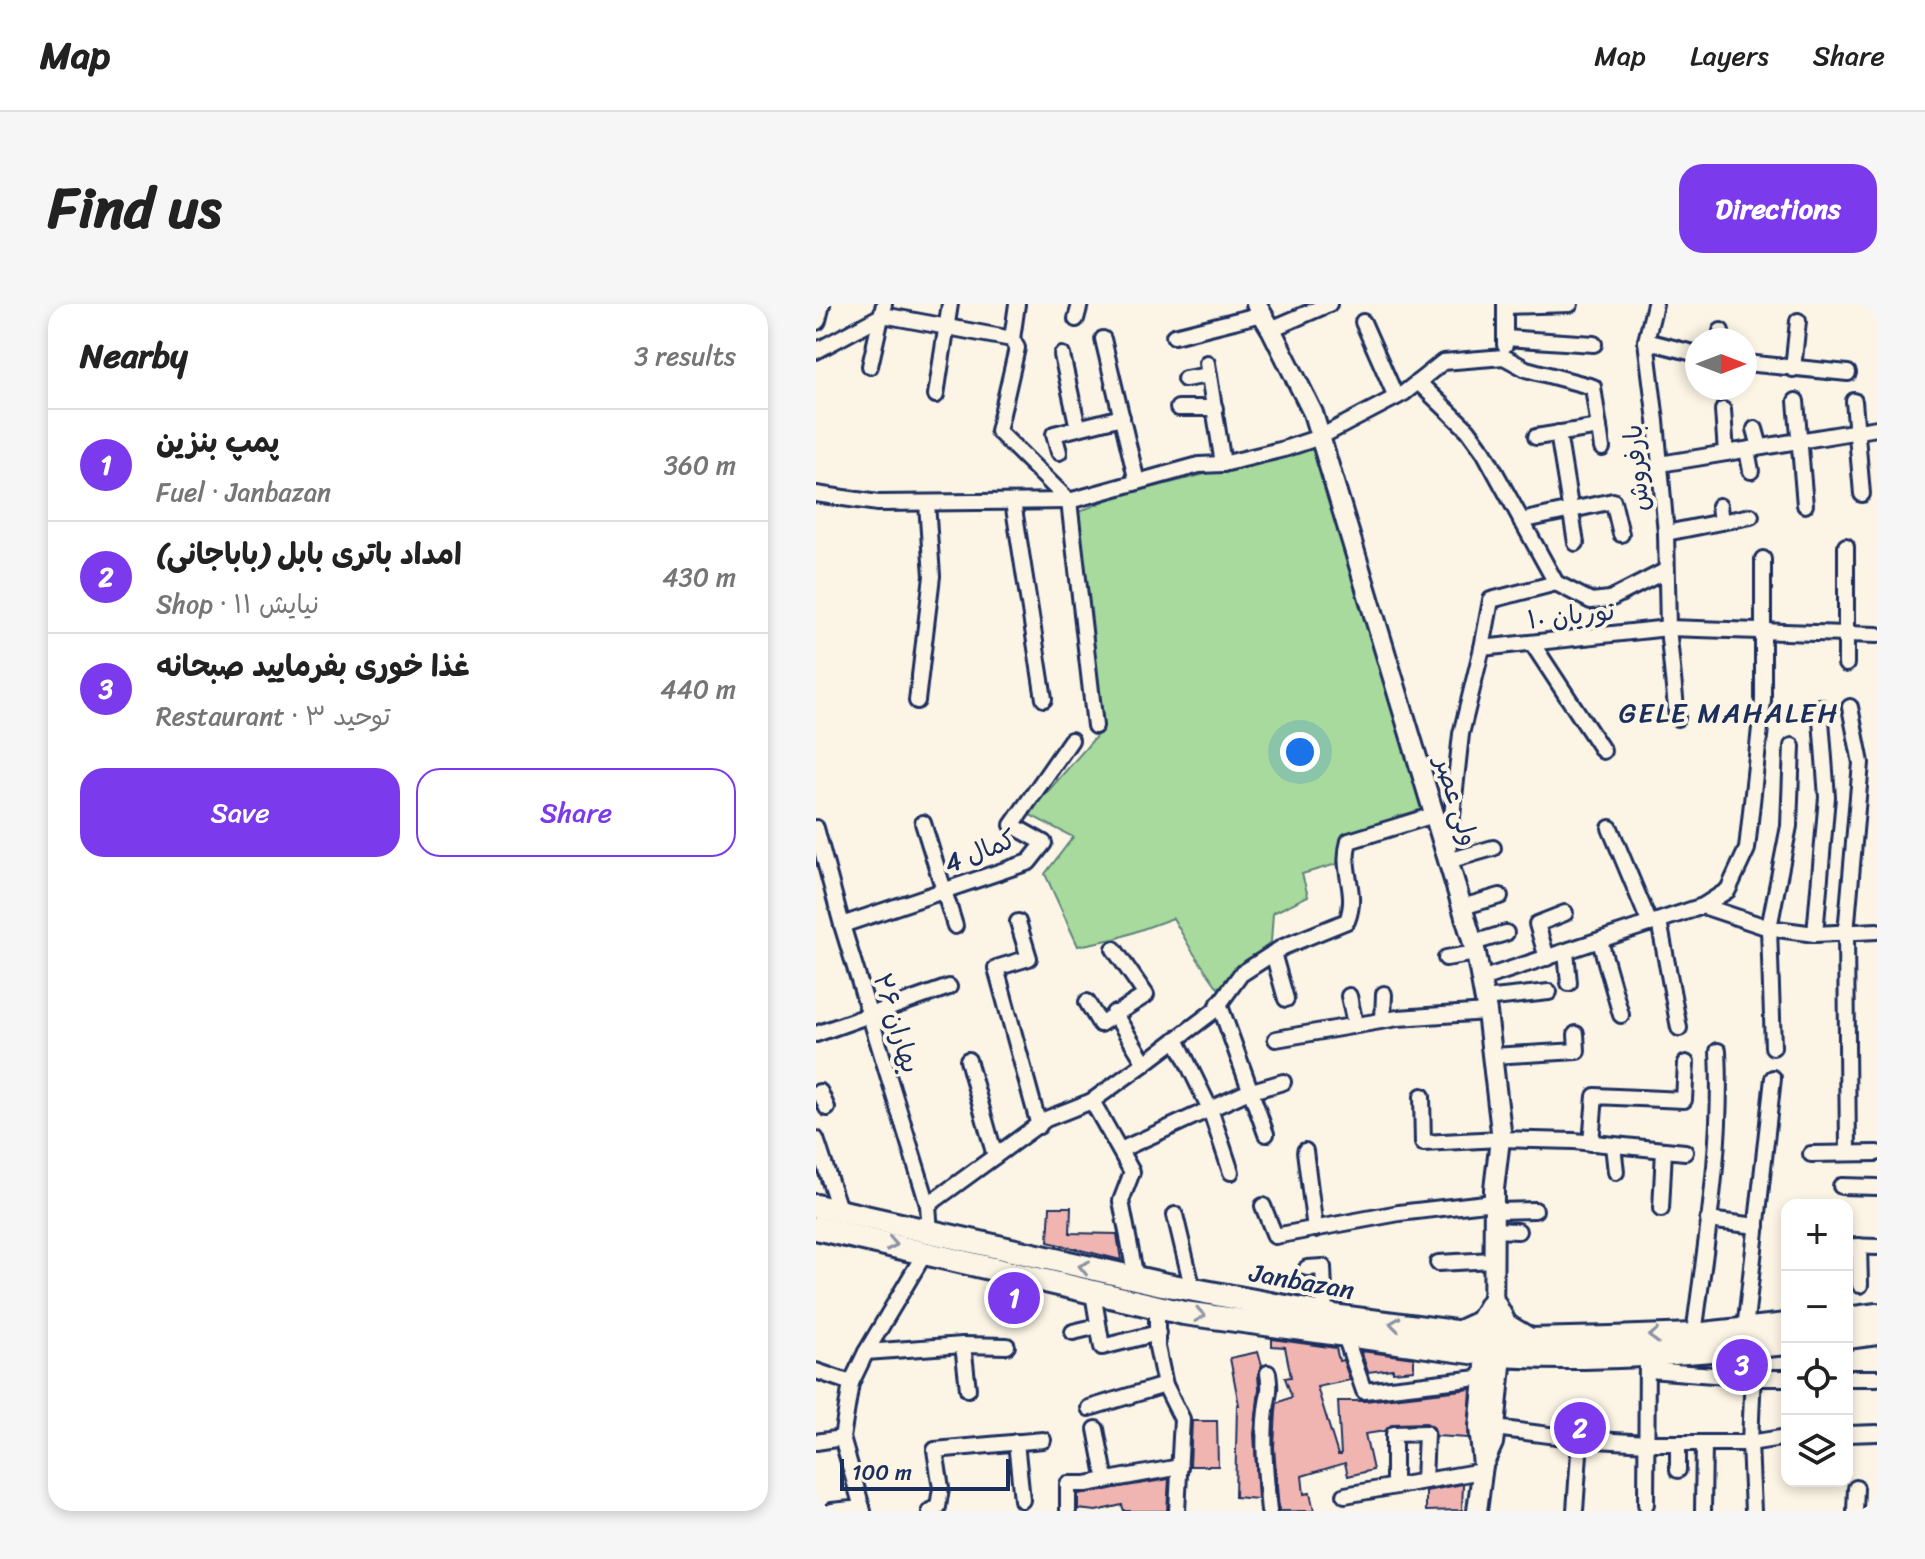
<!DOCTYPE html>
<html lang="en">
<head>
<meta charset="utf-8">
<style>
  :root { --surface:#fff; --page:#f6f6f6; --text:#222; --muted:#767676; --line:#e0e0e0; --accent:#7c3aed }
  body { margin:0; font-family:Sriracha,"Playpen Sans Arabic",sans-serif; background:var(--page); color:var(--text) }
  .controls { position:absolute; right:24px; bottom:24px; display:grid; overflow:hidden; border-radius:16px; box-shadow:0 4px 12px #0003 }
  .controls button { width:72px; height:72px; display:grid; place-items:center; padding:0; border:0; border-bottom:2px solid var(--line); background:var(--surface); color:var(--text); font:40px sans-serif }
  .compass { position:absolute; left:869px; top:24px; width:72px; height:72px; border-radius:50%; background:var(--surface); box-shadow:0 4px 12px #0003; rotate:90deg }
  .scale { position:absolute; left:24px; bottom:20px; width:170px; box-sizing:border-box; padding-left:8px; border:4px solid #1b2f5e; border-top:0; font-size:22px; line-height:28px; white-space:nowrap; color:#1b2f5e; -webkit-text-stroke:6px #fcf5e5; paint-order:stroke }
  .you { position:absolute; left:484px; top:448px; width:28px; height:28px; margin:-20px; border:6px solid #fff; border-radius:50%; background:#1a73e8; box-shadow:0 0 0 12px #1a73e833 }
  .badge { display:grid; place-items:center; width:52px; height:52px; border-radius:50%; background:var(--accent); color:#fff; font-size:26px; font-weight:700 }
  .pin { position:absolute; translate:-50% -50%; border:4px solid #fff; box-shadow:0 2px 8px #0006 }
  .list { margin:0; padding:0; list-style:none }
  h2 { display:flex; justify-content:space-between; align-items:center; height:104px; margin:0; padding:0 32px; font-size:34px }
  h2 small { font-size:26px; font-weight:400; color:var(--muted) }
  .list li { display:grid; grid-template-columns:52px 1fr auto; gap:24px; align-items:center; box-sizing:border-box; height:112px; padding:0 32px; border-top:2px solid var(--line) }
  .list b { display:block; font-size:30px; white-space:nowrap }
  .list p { margin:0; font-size:26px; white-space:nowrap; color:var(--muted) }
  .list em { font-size:26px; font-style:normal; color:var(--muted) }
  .actions { display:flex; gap:16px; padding:24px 32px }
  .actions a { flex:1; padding:18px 0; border:2px solid var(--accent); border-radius:24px; text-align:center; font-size:28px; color:var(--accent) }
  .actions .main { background:var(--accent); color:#fff }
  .icon { flex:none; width:44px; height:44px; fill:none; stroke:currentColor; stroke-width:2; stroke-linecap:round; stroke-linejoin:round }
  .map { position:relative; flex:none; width:1061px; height:1207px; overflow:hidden; border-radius:24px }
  header { display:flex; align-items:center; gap:48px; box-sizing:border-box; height:112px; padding:0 40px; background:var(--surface); border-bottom:2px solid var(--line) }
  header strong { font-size:38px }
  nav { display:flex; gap:44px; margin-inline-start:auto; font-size:28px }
  .intro { display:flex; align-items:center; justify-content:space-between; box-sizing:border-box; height:192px; padding:0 48px }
  h1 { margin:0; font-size:56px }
  .button { padding:20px 36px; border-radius:24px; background:var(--accent); color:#fff; font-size:28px; font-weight:700 }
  main { display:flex; gap:48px; padding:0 48px }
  aside { flex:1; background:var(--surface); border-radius:24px; box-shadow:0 4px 12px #0003 }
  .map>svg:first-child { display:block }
</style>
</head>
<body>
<header>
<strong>Map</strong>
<nav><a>Map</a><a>Layers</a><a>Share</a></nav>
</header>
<div class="intro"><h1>Find us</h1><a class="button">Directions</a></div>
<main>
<aside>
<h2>Nearby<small>3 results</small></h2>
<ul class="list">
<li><span class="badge">1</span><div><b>پمپ بنزین</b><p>Fuel · Janbazan</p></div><em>360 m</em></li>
<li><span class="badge">2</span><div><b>امداد باتری بابل (باباجانی)</b><p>Shop · نیایش ۱۱</p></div><em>430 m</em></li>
<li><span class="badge">3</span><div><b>غذا خوری بفرمایید صبحانه</b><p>Restaurant · توحید ۳</p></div><em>440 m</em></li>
</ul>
<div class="actions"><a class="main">Save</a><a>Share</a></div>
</aside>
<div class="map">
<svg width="1061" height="1207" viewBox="0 0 1061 1207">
  <rect width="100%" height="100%" fill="#fcf5e5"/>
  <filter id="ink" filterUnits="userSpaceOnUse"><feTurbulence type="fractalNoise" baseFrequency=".0125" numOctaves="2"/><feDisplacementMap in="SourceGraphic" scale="16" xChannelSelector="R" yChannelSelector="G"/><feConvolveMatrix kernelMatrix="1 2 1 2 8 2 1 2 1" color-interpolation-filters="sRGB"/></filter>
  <g filter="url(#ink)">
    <path fill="#a7da9c" stroke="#61847d" stroke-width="2" d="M501 142 610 506 525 533 521 560 486 570 492 592 457 609 455 638 402 684 376 647 357 614 302 634 262 642 229 570 257 533 212 510 283 429 253 212 298 193Z"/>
    <g fill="#f1b5b1" stroke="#1b2f5e" stroke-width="2">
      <path d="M234 903H255L254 929 301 930 305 956 232 938Z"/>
      <path d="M456 1035 520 1044 523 1057 527 1056 534 1076 501 1083 522 1151H525L522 1097H549L655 1085 652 1134 620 1132 618 1124 610 1119 577 1120 569 1127 549 1130 557 1166 532 1172 529 1159 486 1172 488 1190 494 1189 498 1207H463L458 1143 460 1107 461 1099 476 1093 469 1074 475 1073 469 1043 456 1042Z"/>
      <path d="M545 1047 598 1054V1066L577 1068V1065L552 1068Z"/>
      <path d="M442 1048 446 1061 442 1070 443 1085 438 1130 442 1195 419 1193 421 1101H423L414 1054Z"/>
      <path d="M376 1117H401L402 1162H374Z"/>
      <path d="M353 1175 351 1207H308L306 1201 280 1207 262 1205V1190Z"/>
      <path d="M647 1180 646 1206 610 1207V1187Z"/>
    </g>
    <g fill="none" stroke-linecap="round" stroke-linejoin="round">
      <defs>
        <g id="minor">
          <path d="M689 0V41"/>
          <path d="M839 0 830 37 840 117 850 229 852 324 861 414"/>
          <path d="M689 2 754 0"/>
          <path d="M260 15 264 0"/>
          <path d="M547 18 580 93"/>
          <path d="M455 25 513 0"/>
          <path d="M358 32 446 10"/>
          <path d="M689 34 778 40"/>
          <path d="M196 35 201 44 182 127 253 197"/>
          <path d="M196 35 201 0"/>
          <path d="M287 35 321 178"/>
          <path d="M905 36V27"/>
          <path d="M830 37 881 50"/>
          <path d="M0 47 67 11 196 35"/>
          <path d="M246 51 262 124"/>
          <path d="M688 53 710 65 777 83 786 144"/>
          <path d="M391 59 407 160"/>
          <path d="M929 59 1032 69"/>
          <path d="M54 62 68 0"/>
          <path d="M977 65 982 17"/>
          <path d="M369 75 393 71"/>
          <path d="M602 78 652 126 668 148 740 279 775 297 794 295 849 267"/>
          <path d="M120 91 134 0"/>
          <path d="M980 97 989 201"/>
          <path d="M1038 97 1046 190"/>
          <path d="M362 104H399"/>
          <path d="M907 106 910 149"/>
          <path d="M939 125 944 143"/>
          <path d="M742 129 760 239"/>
          <path d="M720 133 783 123"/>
          <path d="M931 146 935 167"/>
          <path d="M243 148 238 130 306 113"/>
          <path d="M844 160 1061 124"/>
          <path d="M0 190 62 199 253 197 383 161 407 160 468 145 504 133 588 89 627 58 688 53"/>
          <path d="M253 197 279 422"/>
          <path d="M197 198 228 395"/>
          <path d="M903 202 905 218"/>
          <path d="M705 217 797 197 805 230"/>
          <path d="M850 229 935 212"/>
          <path d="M1030 242V360"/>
          <path d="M716 339 787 447"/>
          <path d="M666 344 852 324 1061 331"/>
          <path d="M101 397 116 272 111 199"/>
          <path d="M107 519 139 622"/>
          <path d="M0 524 26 621 112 901 114 928"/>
          <path d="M794 524 834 620"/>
          <path d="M632 549 645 430 666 344 675 296 740 279"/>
          <path d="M632 557 677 544"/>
          <path d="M887 602 953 624 999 630 1061 627"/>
          <path d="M646 603 684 592"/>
          <path d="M843 617 863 724"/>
          <path d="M202 618 213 654 180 664 223 822"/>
          <path d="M26 621 213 558 228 539 196 521 255 436"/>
          <path d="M999 630 1011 493 1004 403"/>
          <path d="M784 637 805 711"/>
          <path d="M657 639 690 629"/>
          <path d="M750 648 753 679"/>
          <path d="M457 649 470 695"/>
          <path d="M630 654 660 649"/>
          <path d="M731 654 721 620 749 609"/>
          <path d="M665 675 887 602 912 586 931 545 947 396V255"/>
          <path d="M533 692 539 720"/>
          <path d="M668 695 733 688"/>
          <path d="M271 698 284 720 330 691 298 645"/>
          <path d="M403 699 450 830"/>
          <path d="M298 709 329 759"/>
          <path d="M567 716 568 690"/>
          <path d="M0 730 133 683"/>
          <path d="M360 735 394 805 415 868"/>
          <path d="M460 735 582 714 671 708"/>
          <path d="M957 743 953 624 973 522 976 442"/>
          <path d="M676 752 761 747 760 730"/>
          <path d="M152 756 179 852"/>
          <path d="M0 789 4 788 11 804"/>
          <path d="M606 792 607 839 684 835 758 837 869 848"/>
          <path d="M276 797 316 868 305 897 320 974"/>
          <path d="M0 835 24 908"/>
          <path d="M775 839 779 792 868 796 870 759"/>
          <path d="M797 841 800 868"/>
          <path d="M304 846 429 789 467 778"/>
          <path d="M489 847 499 925"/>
          <path d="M1032 849 1030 629 1045 459 1034 403"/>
          <path d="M995 850 1061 849"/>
          <path d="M1025 882 1061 883"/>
          <path d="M112 901 230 815 276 797 329 759 399 706 425 670 467 643 531 617C543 587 524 568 533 537L618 511"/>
          <path d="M447 902 459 932 583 909 678 898"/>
          <path d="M845 905 848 846"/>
          <path d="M678 907 719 906"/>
          <path d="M359 911 377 986"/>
          <path d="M892 916 941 922"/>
          <path d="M677 926 702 927"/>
          <path d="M1031 942 1061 943"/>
          <path d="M1043 942 1044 981"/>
          <path d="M622 959 677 956"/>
          <path d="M491 964 507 963 509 1010"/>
          <path d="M277 989 286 1043 342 1029"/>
          <path d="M341 1004V1043L349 1081 366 1115 361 1207"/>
          <path d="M929 1026 957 774"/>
          <path d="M257 1028 282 1022"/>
          <path d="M878 1031C890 936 907 842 902 747"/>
          <path d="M529 1032 548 1087 671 1073"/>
          <path d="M147 1041 152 1085"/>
          <path d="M50 1048 147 1041 191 1042"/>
          <path d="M833 1066 936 1074H971"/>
          <path d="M0 1067 35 1079"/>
          <path d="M452 1069C455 1089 452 1089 450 1106 446 1138 450 1175 453 1207"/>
          <path d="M1031 1074H1061"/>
          <path d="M273 1104 349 1081"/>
          <path d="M679 1124 764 1135 832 1139H934L971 1133"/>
          <path d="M280 1125 290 1177"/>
          <path d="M1031 1130 1061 1129"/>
          <path d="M0 1138 26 1134"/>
          <path d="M200 1138 206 1196"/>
          <path d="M862 1166V1140"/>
          <path d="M578 1182V1130L610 1129 608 1177"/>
          <path d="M529 1191 666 1167"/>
          <path d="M830 1200 831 1050"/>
          <path d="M16 1207 46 1204"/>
          <path d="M47 1207 26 1134 35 1079 50 1048 110 947"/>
          <path d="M114 1207 122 1203 125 1184 119 1146 227 1136"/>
          <path d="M252 1207V1180H270L364 1163"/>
          <path d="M759 1207 764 1135"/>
          <path d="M887 1207 888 1140"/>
          <path d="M937 1207 934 1139 938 1043"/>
          <path d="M1039 1207 1040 1184"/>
        </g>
        <g id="major">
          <path d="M440 0 455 25 497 109 660 649 671 708 685 827 678 885 677 1033 670 1050 667 1084 663 1123 667 1161 661 1207"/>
          <path d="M0 16 4 0"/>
          <path d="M639 1028 663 1017 677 994 691 1020 716 1035"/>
          <path d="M667 1161 677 1139 679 1124 686 1051 681 1040"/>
        </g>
        <g id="highway">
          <path d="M0 902 346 980 524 1013 677 1033 712 1036 795 1034 878 1031 971 1021"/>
          <path d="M0 924 368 1009 670 1050C770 1058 871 1049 971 1039"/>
          <path d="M1031 1015 1061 1011"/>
          <path d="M1031 1033 1061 1029"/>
        </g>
      </defs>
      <use href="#minor" stroke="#1b2f5e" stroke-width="20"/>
      <use href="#major" stroke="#1b2f5e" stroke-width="24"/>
      <use href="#highway" stroke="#1b2f5e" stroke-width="28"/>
      <use href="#minor" stroke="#fcf5e5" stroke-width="14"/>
      <use href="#major" stroke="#fcf5e5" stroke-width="18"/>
      <use href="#highway" stroke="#fcf5e5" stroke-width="22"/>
    </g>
    <defs><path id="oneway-chevron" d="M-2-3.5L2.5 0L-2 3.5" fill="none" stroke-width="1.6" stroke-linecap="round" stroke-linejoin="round" transform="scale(2)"/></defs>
    <g stroke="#8c92a2">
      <use href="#oneway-chevron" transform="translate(76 940) rotate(12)"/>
      <use href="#oneway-chevron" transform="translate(268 963) rotate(-167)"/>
      <use href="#oneway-chevron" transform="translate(384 1011) rotate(8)"/>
      <use href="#oneway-chevron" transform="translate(579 1020) rotate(-173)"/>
      <use href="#oneway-chevron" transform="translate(838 1032) rotate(178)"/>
    </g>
  </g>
  <g text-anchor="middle" stroke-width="8" stroke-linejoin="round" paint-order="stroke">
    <g font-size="26" fill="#1b2f5e" stroke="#fcf5e5">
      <text transform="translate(820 164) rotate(-95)" y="9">بارفروش</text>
      <text transform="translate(755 311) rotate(-6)" y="9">نوریان ۱۰</text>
      <text transform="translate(641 497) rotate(73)" y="9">ولی عصر</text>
      <text transform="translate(164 547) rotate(-22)" y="9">کمال 4</text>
      <text transform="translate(81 719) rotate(73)" y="9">بهاران ۲۶</text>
      <text transform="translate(486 977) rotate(10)" y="9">Janbazan</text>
    </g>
    <g font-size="28" letter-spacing="2" fill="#1b2f5e" stroke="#fcf5e5">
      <text x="913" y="418">GELE MAHALEH</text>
    </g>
  </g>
</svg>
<div class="controls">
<button>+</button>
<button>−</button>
<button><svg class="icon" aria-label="locate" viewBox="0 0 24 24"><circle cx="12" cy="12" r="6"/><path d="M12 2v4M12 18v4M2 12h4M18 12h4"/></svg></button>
<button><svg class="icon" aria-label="layers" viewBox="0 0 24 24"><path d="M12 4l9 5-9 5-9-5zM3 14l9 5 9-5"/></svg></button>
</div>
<svg class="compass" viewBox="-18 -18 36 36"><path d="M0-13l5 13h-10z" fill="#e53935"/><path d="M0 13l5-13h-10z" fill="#767676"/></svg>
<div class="scale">100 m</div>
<div class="you"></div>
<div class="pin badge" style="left:198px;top:994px">1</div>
<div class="pin badge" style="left:764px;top:1124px">2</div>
<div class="pin badge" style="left:926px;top:1061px">3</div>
</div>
</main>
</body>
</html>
